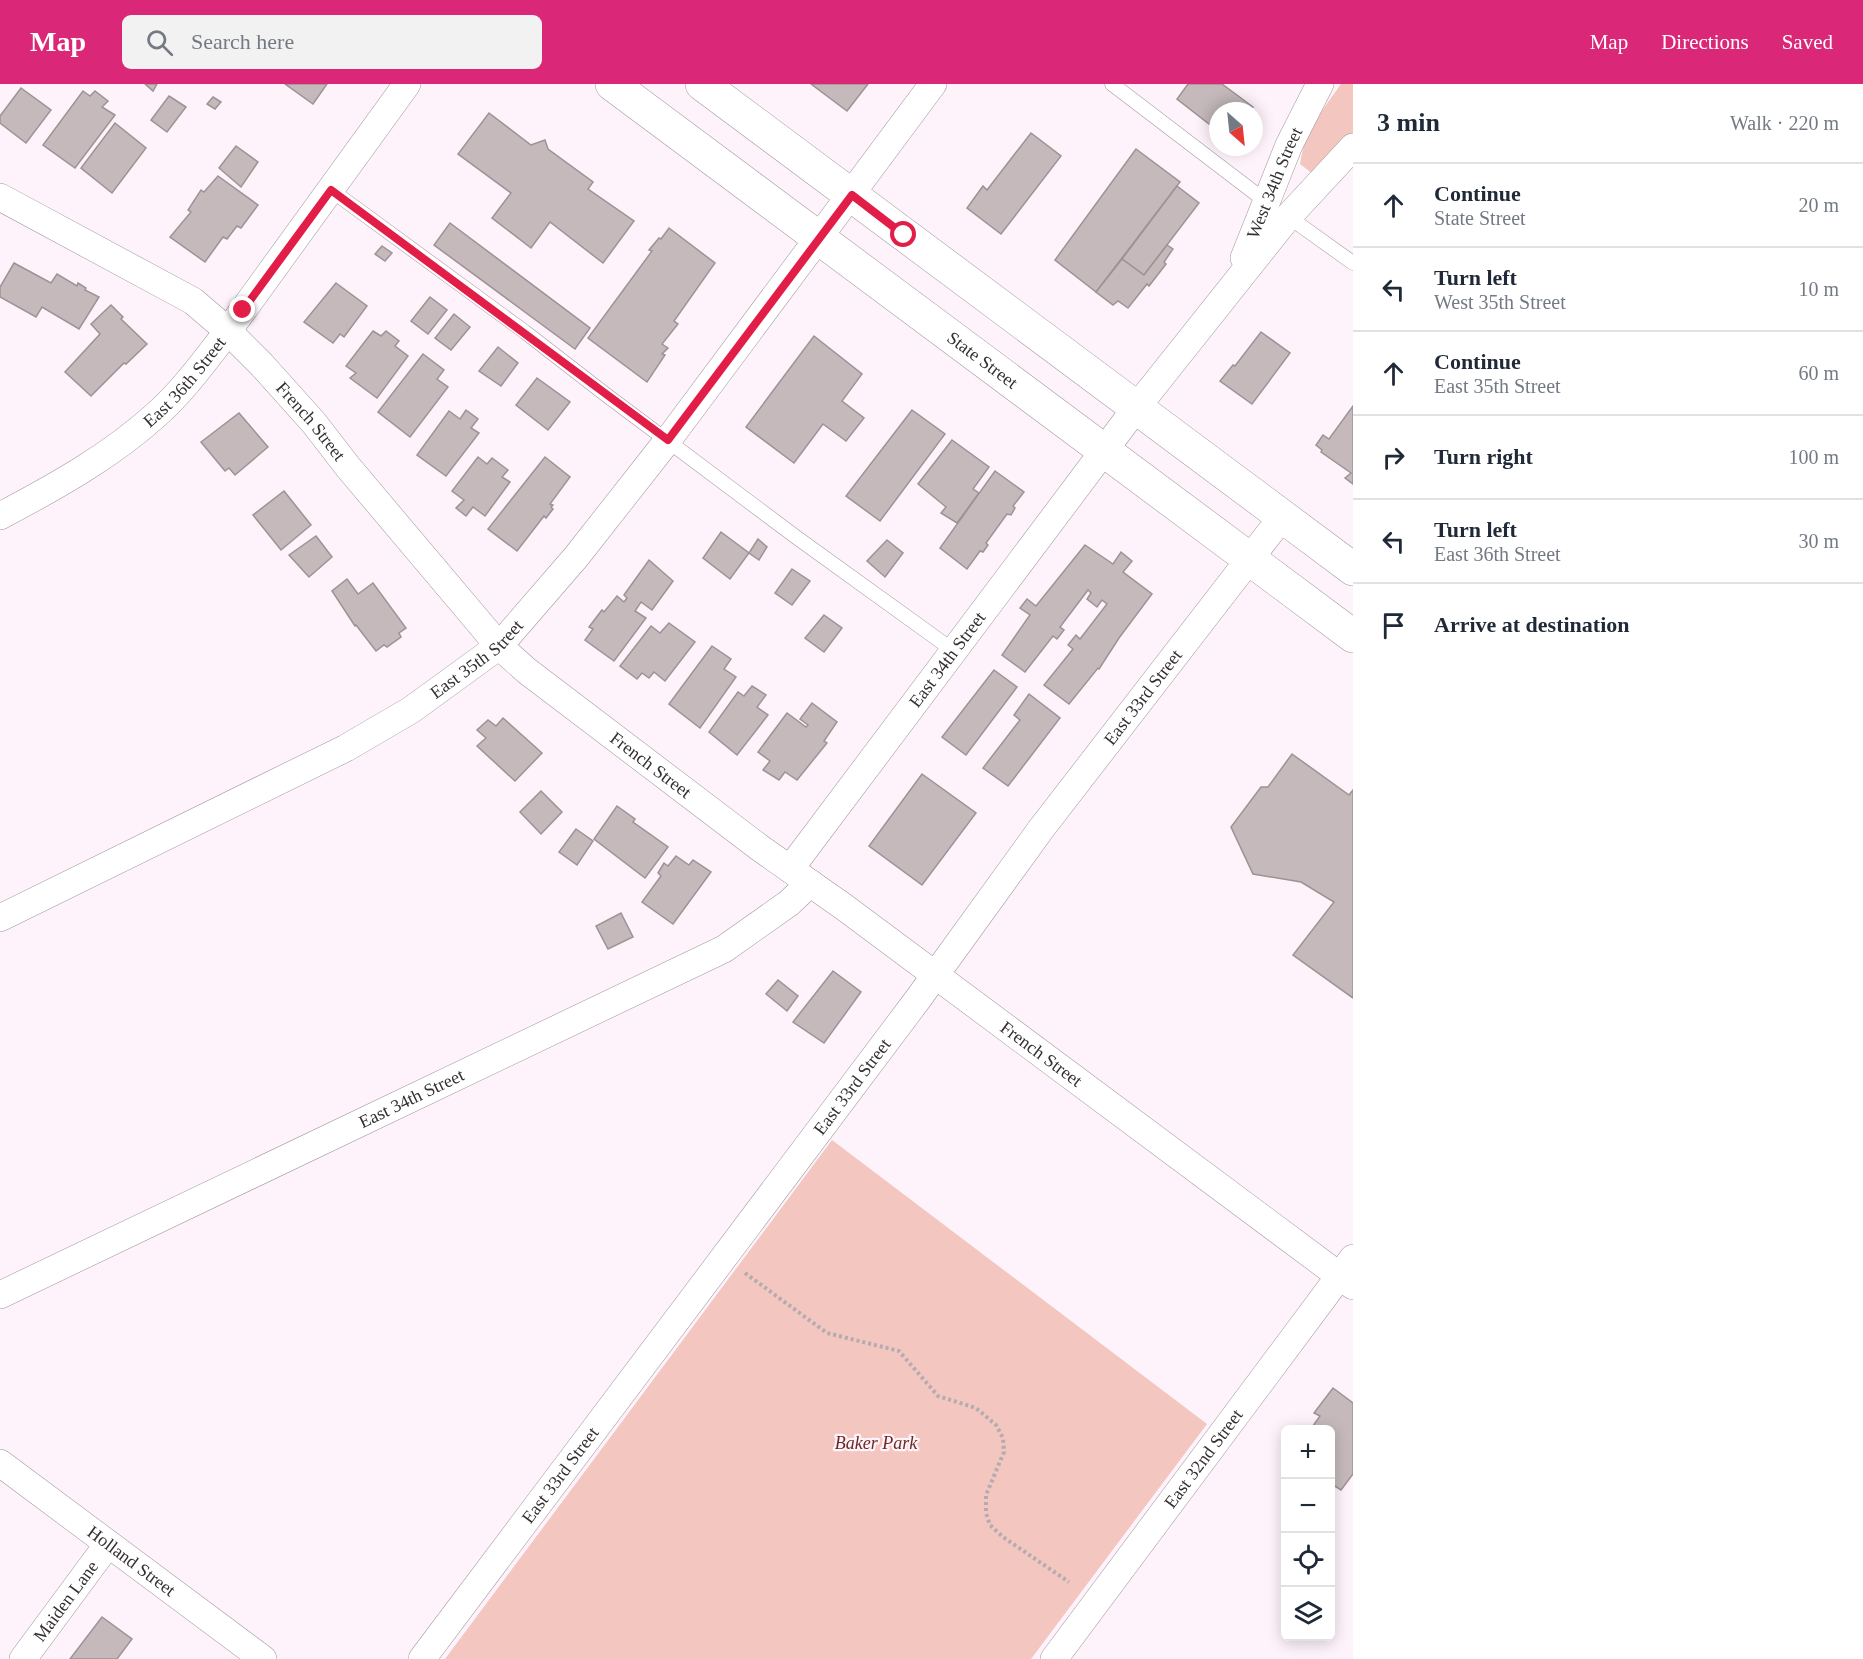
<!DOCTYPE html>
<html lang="en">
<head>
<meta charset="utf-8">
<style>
  :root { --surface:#fff; --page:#f2f2f3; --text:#1f2937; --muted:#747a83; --line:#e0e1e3; --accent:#db2777 }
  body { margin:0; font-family:Georgia,serif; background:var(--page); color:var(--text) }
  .controls { position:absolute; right:18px; bottom:18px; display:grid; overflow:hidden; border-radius:9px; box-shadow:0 3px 15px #0003 }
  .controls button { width:54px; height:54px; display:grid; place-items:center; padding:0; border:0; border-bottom:2px solid var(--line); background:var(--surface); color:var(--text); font:30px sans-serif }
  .compass { position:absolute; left:1209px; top:18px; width:54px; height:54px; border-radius:50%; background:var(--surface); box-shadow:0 3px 15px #0003; rotate:153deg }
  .stop { position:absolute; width:18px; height:18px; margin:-14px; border:4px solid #e11d48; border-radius:50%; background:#fff }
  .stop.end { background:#e11d48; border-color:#fff; box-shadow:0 2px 6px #0008 }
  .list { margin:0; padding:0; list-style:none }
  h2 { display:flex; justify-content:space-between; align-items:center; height:78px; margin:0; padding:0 24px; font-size:26px }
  h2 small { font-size:20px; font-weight:400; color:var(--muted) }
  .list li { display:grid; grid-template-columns:39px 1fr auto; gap:18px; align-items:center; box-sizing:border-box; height:84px; padding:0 24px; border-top:2px solid var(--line) }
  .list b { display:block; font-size:22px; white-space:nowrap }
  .list p { margin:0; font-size:20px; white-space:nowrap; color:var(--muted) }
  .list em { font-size:20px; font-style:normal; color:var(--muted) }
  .icon { flex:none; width:33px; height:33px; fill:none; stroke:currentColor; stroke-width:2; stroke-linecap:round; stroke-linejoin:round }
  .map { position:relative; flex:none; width:1353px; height:1575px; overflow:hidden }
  header { display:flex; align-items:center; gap:36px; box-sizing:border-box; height:84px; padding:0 30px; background:var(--accent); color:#fff }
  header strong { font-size:28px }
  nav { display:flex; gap:33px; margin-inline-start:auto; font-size:21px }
  .search { width:420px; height:54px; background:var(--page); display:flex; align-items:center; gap:15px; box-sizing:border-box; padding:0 21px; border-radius:9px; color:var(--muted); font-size:22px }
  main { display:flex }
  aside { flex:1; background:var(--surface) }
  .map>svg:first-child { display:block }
</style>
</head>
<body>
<header>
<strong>Map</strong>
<div class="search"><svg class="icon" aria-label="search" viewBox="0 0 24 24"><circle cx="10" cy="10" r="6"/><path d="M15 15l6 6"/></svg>Search here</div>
<nav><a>Map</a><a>Directions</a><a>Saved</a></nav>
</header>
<main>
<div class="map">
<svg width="1353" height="1575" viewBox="0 0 1353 1575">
  <rect width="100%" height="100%" fill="#fef3fa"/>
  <g fill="#f3c6bf">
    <path d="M1341 0H1353V51L1313 90 1300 80 1303 64 1311 42Z"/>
    <path d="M832 1056 1207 1340 1031 1575H445Z"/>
  </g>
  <g fill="#c5b9bb" stroke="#9e9294" stroke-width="1.5">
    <path d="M145 0H157L153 7Z"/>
    <path d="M285 0H327L313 20Z"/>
    <path d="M811 0H868L847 27Z"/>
    <path d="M1188 0H1222L1253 23 1249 27H1218V47L1177 15Z"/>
    <path d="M21 4 51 26 26 59 0 39V32Z"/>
    <path d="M83 7 90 12 95 7 108 17 102 23 115 31 75 84 43 61Z"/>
    <path d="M169 12 186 23 167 48 151 36Z"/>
    <path d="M213 13 221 18 215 25 207 20Z"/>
    <path d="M489 29 531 61 545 56 548 65 593 98 588 105 634 137 603 179 550 138 531 164 492 134 511 109 458 70Z"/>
    <path d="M115 39 146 64 112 109 81 84Z"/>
    <path d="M1031 49 1061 72 1001 150 967 124 983 102 987 106Z"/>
    <path d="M236 62 258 78 241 103 219 84Z"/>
    <path d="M1136 65 1180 98 1096 208 1055 176Z"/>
    <path d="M218 92 258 121 241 144 237 142 227 155 223 153 205 178 170 153 191 128 188 126 201 106 204 108Z"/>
    <path d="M1177 102 1199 119 1144 191 1122 175Z"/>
    <path d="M450 139 590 244 575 265 434 161Z"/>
    <path d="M669 144 715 179 674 237 678 240 662 260 668 264 662 270 665 271 647 298 588 254 652 167 649 166 659 154 661 155Z"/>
    <path d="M1167 161 1173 165 1164 178 1166 180 1149 202 1147 200 1128 224 1118 217 1113 221 1096 208 1122 175 1144 191Z"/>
    <path d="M382 162 392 169 385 177 375 170Z"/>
    <path d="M14 179 51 199 57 190 77 202 78 199 86 204 85 206 99 213 79 245 42 223 36 233 0 213V203Z"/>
    <path d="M336 199 367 222 344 253 340 250 333 259 304 238Z"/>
    <path d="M430 213 447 226 428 250 411 237Z"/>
    <path d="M111 221 123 233 121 235 147 260 126 280 124 279 91 312 65 288 100 250 91 240Z"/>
    <path d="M454 230 470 243 451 266 435 254Z"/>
    <path d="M373 247 381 252 386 247 399 257 395 262 408 272 377 314 350 294 356 289 346 282Z"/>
    <path d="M1261 248 1290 269 1252 320 1220 297 1233 281 1235 282Z"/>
    <path d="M814 252 862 290 842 317 864 334 846 357 823 340 794 379 746 343Z"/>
    <path d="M498 263 518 279 501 302 479 287Z"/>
    <path d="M423 270 444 286 437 295 448 303 410 353 378 328Z"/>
    <path d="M537 294 570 318 548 346 516 321Z"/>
    <path d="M1353 322V400L1345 394 1351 389 1321 368 1322 366 1316 361 1323 351 1329 355Z"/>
    <path d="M466 326 478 335 471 344 479 349 446 392 417 371 449 327 460 335Z"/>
    <path d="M912 326 945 350 880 437 846 412Z"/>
    <path d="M239 329 268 363 235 391 229 384 225 387 201 358Z"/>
    <path d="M952 356 989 383 973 405 979 409 957 439 941 429 946 423 918 400Z"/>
    <path d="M478 373 487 380 492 374 508 386 502 393 510 398 485 432 473 423 466 432 456 424 464 416 452 407Z"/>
    <path d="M545 373 570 393 550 420 553 421 551 423 553 425 546 434 544 432 517 467 488 445Z"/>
    <path d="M995 387 1024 408 1013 422 1015 424 1011 431 1007 430 986 459 988 461 983 468 980 467 967 485 940 464Z"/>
    <path d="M284 407 311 441 281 466 253 431Z"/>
    <path d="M721 448 749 469 730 495 703 474Z"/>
    <path d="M316 452 332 473 309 493 289 471Z"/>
    <path d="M758 455 767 463 759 476 749 469Z"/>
    <path d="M887 456 903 469 885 493 867 477Z"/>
    <path d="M1085 461 1113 480 1121 468 1132 477 1123 488 1152 510 1119 554 1099 585 1098 584 1069 620 1044 601 1073 565 1068 561 1076 551 1080 555 1107 520 1102 516 1097 523 1087 515 1091 509 1088 506 1060 543 1064 546 1057 555 1053 552 1025 588 1002 571 1030 531 1020 524 1027 515 1036 522Z"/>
    <path d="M649 476 673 497 652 526 641 518 635 527 646 534 614 577 585 556 593 545 589 543 602 526 604 528 617 512 624 518 627 514 624 511Z"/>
    <path d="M792 485 810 497 792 521 775 509Z"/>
    <path d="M347 495 358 510 373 499 406 544 399 549 401 553 387 563 384 561 376 567 356 541 355 542 332 507Z"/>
    <path d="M824 531 842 544 824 568 805 554Z"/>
    <path d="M669 539 695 558 665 597 654 588 649 594 642 589 637 595 620 582 651 542 660 549Z"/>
    <path d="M712 562 731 575 724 585 736 593 700 644 669 620Z"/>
    <path d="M994 586 1017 603 966 671 942 653Z"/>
    <path d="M752 602 766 611 757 623 768 631 737 671 709 648 738 608 744 612Z"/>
    <path d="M1029 610 1060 634 1008 702 983 684 1020 636 1014 631Z"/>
    <path d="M812 619 837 638 824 657 827 659 797 696 785 688 779 696 763 686 770 677 758 668 787 629 806 643 808 641 800 635Z"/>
    <path d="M503 634 542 669 515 697 477 662 486 654 477 646 488 636 496 642Z"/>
    <path d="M1292 670 1349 711 1353 706V914L1293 871 1334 818 1301 798 1253 790 1231 743 1261 703H1268Z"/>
    <path d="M922 690 976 729 922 801 869 762Z"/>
    <path d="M541 707 562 728 541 750 520 728Z"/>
    <path d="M617 722 635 735 633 738 668 763 645 794 594 755Z"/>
    <path d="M576 745 593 757 577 781 559 768Z"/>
    <path d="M676 772 689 781 693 776 711 788 673 840 642 818 661 792 658 789 664 779 668 782Z"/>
    <path d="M621 829 633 853 608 865 596 842Z"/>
    <path d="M833 887 861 908 824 959 793 938Z"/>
    <path d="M778 896 798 912 787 927 766 910Z"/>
    <path d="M1333 1304 1353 1319V1390L1341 1406 1330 1399V1346H1310L1320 1332 1314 1329Z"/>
    <path d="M102 1533 132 1555 117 1575H70Z"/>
  </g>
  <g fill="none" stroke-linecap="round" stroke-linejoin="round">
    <defs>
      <g id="service">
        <path d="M1112 0 1268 119"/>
        <path d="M331 106 525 248 605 310 796 453 954 567"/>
        <path d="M1286 131 1353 179"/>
      </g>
      <g id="minor">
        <path id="s1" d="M0 113 193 217 228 247 262 281 314 339 348 383 499 562 527 587 760 764 844 823 1353 1202"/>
        <path id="s2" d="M1244 174 1289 61 1320 0"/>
        <path id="s3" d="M0 432C55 403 111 372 157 330 184 306 206 275 228 247L407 0"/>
        <path id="s4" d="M790 785 1136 324 1288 133 1353 63"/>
        <path id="s5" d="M0 834 346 664 411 626 499 562 576 473 668 356 933 0"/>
        <path id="s6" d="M0 1211 724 865 789 819 810 799"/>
        <path id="s7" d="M0 1379 263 1575"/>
        <path id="s8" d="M23 1575 108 1460"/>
        <path id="s9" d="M422 1575 918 915 1041 745 1282 433"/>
        <path id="s10" d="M1054 1575 1353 1174"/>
      </g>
      <g id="tertiary">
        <path id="s11" d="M612 0 1353 552"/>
        <path d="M702 0 1353 485"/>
      </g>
    </defs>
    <use href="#service" stroke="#a1979d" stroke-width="15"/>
    <use href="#minor" stroke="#a1979d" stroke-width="28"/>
    <use href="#tertiary" stroke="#a1979d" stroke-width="34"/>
    <path stroke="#b4abb1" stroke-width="4" stroke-dasharray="3 3" stroke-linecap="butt" d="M745 1189 827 1249 899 1267 938 1312 976 1324 996 1341 1003 1354 1004 1368 986 1411V1429L990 1441 1003 1453 1069 1498"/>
    <use href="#service" stroke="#fff" stroke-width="14"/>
    <use href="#minor" stroke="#fff" stroke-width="27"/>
    <use href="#tertiary" stroke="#fff" stroke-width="33"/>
  </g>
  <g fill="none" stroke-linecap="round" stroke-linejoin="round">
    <path stroke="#e11d48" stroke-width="8" d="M243 226 331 106 668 356 852 111 904 151"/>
  </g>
  <g text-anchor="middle" stroke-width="4.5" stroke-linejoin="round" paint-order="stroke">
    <g font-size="18" fill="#343032" stroke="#fef3fa">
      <text dy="6" stroke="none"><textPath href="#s2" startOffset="81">West 34th Street</textPath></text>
      <text dy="6" stroke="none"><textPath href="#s11" startOffset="462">State Street</textPath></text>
      <text dy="6" stroke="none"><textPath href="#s3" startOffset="230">East 36th Street</textPath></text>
      <text dy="6" stroke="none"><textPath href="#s1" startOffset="388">French Street</textPath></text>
      <text dy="6" stroke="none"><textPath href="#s5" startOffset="544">East 35th Street</textPath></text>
      <text dy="6" stroke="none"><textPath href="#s4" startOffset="262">East 34th Street</textPath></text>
      <text dy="6" stroke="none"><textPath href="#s9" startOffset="1202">East 33rd Street</textPath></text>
      <text dy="6" stroke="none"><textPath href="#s1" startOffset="874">French Street</textPath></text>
      <text dy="6" stroke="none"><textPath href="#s1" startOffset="1360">French Street</textPath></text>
      <text dy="6" stroke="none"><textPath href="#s9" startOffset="716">East 33rd Street</textPath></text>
      <text dy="6" stroke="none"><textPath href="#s6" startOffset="456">East 34th Street</textPath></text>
      <text dy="6" stroke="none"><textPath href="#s10" startOffset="250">East 32nd Street</textPath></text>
      <text dy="6" stroke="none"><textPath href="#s9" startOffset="230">East 33rd Street</textPath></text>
      <text dy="6" stroke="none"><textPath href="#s7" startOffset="164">Holland Street</textPath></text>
      <text dy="6" stroke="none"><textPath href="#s8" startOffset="72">Maiden Lane</textPath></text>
    </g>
    <g font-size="18" font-style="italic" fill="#6d2921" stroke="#fef3fa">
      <text x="876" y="1365">Baker Park</text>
    </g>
  </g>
</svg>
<div class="controls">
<button>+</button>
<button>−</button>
<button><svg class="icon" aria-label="locate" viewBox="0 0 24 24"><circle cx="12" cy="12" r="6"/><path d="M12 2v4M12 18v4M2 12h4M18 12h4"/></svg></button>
<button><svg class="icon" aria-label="layers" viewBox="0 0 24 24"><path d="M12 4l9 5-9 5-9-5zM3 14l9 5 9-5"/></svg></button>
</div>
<svg class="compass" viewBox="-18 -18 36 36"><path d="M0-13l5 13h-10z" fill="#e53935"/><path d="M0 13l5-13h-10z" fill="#747a83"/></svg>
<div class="stop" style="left:904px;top:151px"></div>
<div class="stop end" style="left:243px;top:226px"></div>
</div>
<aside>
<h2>3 min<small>Walk · 220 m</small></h2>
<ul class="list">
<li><svg class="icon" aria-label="ahead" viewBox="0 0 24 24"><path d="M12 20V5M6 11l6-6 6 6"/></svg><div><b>Continue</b><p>State Street</p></div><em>20 m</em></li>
<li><svg class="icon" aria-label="left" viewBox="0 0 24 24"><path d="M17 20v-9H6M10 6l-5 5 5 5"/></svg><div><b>Turn left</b><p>West 35th Street</p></div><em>10 m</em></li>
<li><svg class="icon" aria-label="ahead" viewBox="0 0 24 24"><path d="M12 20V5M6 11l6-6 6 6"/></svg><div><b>Continue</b><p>East 35th Street</p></div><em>60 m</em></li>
<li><svg class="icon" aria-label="right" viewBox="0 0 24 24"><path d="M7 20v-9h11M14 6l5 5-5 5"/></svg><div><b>Turn right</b></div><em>100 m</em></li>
<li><svg class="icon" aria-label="left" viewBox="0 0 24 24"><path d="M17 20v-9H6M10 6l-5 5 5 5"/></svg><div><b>Turn left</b><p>East 36th Street</p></div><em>30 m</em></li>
<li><svg class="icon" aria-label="arrive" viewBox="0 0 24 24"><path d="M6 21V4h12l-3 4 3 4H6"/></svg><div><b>Arrive at destination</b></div></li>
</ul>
</aside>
</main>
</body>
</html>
